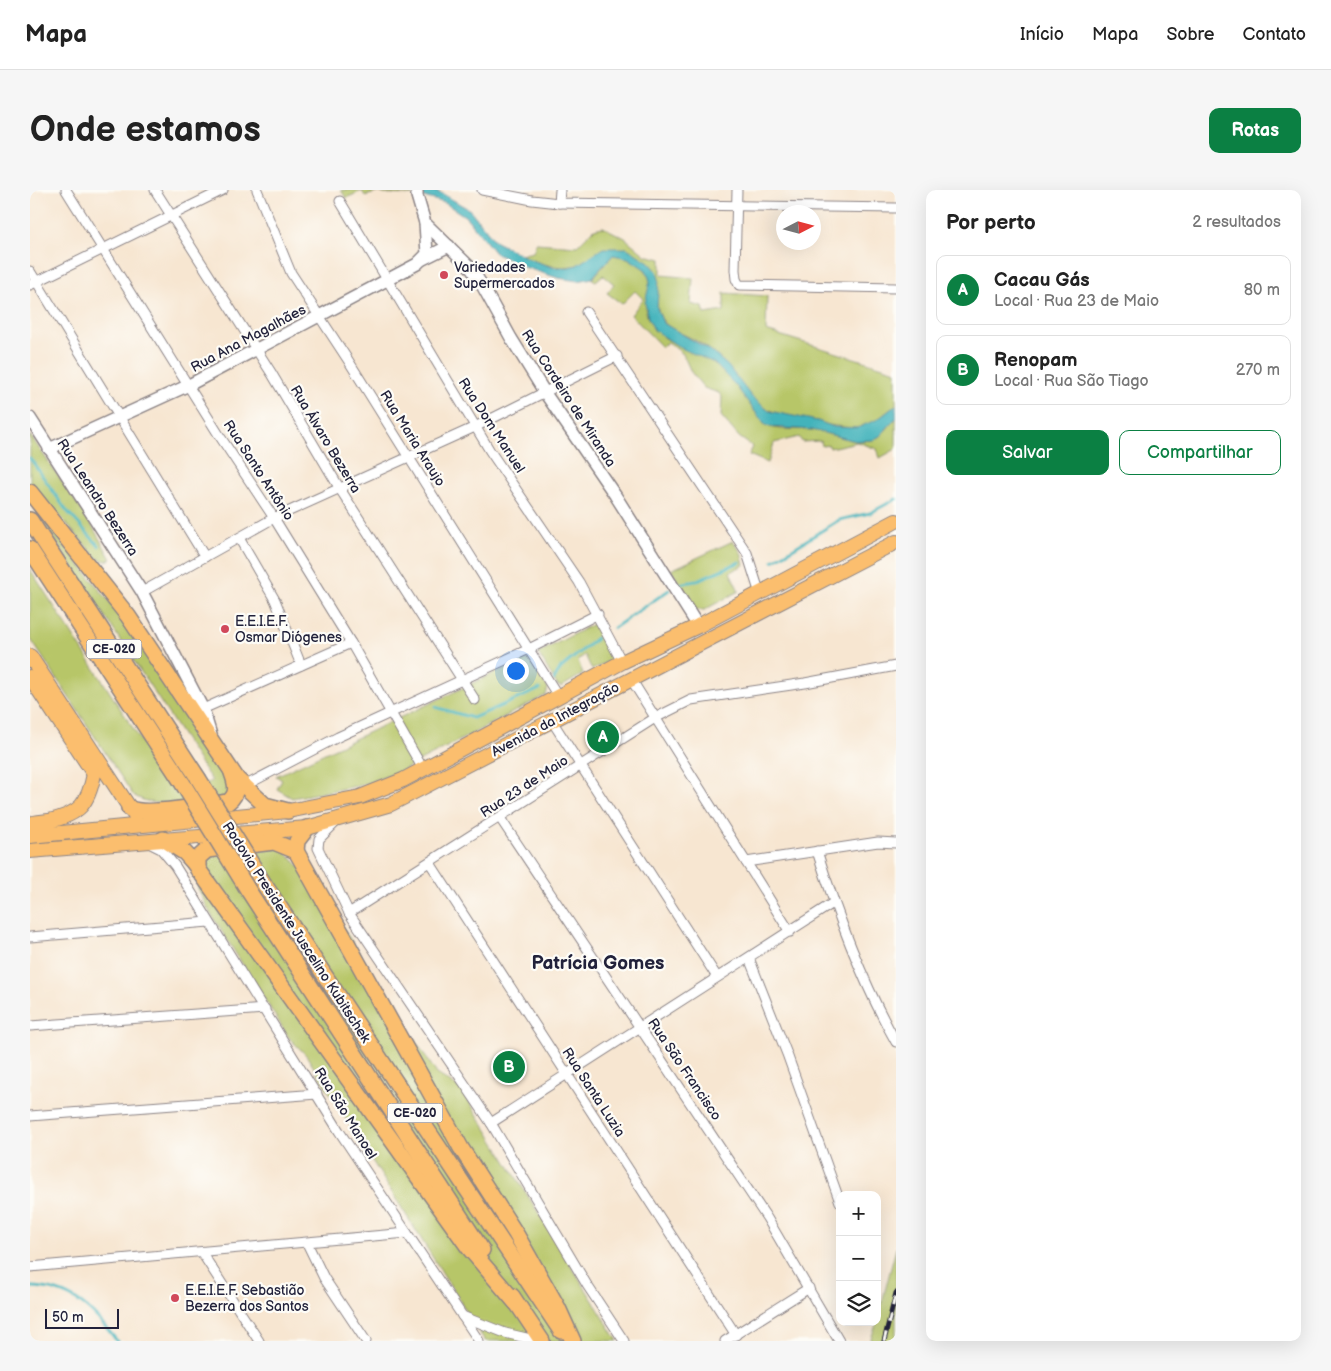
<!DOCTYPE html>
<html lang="pt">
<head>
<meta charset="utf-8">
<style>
  :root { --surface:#fff; --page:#f6f6f6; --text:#222; --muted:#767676; --line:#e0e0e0; --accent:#0b8043 }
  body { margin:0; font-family:"Balsamiq Sans",sans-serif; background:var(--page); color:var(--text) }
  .controls { position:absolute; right:15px; bottom:15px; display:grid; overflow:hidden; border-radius:10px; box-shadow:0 5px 20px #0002 }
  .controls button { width:45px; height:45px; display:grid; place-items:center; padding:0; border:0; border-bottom:1px solid var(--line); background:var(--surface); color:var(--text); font:25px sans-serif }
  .compass { position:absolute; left:746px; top:15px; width:45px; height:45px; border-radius:50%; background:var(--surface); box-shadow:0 5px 20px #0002; rotate:84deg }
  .scale { position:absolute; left:15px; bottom:12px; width:74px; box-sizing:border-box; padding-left:5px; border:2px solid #22223b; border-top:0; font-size:14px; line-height:18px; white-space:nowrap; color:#22223b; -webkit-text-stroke:4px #fdfcf7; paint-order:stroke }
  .you { position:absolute; left:485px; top:480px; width:18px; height:18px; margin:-12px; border:4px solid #fff; border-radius:50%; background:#1a73e8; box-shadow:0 0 0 8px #1a73e833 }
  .badge { display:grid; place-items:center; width:32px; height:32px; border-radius:50%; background:var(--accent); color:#fff; font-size:16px; font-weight:700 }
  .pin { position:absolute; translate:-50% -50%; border:2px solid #fff; box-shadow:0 1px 5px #0006 }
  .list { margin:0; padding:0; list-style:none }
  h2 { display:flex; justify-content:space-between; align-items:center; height:65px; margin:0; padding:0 20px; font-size:21px }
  h2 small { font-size:16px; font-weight:400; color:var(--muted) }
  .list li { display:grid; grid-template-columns:32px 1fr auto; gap:15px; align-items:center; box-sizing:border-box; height:70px; margin:0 10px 10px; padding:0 10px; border:1px solid var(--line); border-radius:10px }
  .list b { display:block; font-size:19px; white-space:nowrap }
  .list p { margin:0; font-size:16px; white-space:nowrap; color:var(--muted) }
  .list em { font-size:16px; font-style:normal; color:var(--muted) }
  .actions { display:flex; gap:10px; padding:15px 20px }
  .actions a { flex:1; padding:11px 0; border:1px solid var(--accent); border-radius:10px; text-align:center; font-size:18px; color:var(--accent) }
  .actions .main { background:var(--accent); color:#fff }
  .icon { flex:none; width:28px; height:28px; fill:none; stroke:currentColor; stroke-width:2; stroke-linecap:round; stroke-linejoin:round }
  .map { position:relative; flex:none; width:866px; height:1151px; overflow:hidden; border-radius:10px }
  header { display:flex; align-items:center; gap:30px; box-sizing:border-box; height:70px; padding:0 25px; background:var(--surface); border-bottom:1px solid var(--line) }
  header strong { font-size:24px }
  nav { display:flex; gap:28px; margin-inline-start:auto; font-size:18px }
  .intro { display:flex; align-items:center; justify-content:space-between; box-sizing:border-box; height:120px; padding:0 30px }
  h1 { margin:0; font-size:35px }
  .button { padding:12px 22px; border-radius:10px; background:var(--accent); color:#fff; font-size:18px; font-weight:700 }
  main { display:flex; gap:30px; padding:0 30px }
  aside { flex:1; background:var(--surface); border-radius:10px; box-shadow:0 5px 20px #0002 }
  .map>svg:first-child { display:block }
</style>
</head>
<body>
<header>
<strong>Mapa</strong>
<nav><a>Início</a><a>Mapa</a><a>Sobre</a><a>Contato</a></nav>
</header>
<div class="intro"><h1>Onde estamos</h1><a class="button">Rotas</a></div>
<main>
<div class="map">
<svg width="866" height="1151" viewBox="0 0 866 1151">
  <rect width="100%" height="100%" fill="#fdfcf7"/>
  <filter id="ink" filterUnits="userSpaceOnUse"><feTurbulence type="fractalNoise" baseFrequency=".02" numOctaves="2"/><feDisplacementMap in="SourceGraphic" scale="10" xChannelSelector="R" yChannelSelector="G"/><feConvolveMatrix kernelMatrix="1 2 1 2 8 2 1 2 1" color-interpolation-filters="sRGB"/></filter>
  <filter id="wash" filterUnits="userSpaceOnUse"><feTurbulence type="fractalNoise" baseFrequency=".0096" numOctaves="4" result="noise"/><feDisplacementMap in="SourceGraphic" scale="20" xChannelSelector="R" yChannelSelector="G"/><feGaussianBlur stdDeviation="1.12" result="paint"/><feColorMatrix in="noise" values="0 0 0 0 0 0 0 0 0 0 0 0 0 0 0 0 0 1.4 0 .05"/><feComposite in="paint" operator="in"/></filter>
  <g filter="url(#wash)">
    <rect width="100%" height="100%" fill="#f7e6d1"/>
    <g fill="#b7c668" stroke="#6c7452">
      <path d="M311 0H369L383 3 382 5 354 4 349 2 335 6 332 1 316 8Z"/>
      <path d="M573 37 595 48 615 65 631 69V85L663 88 661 114 673 117 675 124 694 121V103L737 106 736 141 866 181V215C856 223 846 232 834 237 820 242 743 225 731 216 713 201 703 180 685 164 650 133 619 149 629 89L597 58C551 74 537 87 490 65L503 62 506 53 547 56 564 39Z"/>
      <path d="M583 65C598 65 618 76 620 91 621 105 610 116 620 132 634 156 664 158 684 173 705 189 719 215 735 235 749 242 767 238 782 240 802 242 823 256 844 249 852 247 860 234 866 228V259L850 268 847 259 827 252 800 258 799 255 792 256 791 251 772 252 769 247 744 253 738 273 719 265 723 257 709 247 691 226 692 207 689 203 674 198 661 182 653 164 638 152 632 157 601 125 613 109 605 101 592 114 577 103 584 94 573 85 566 91 562 89Z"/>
      <path d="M0 245 61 334 81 369 76 371 67 368 0 293Z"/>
      <path d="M5 319 95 431 199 592 201 597 195 607C166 611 128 621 103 605L0 448V379L145 603 182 591Z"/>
      <path d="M703 351 711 362 714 375 700 382 709 401 674 420H666L641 380Z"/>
      <path d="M565 433 583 469 562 480 555 465 548 470 553 484 531 497 527 495 508 463Z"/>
      <path d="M494 469 499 470 518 498 516 505 371 581 332 595 262 608 247 599 252 590 246 586Z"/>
      <path d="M251 658 281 688 407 884 432 900 588 1151H455L276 865 259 848 179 721 168 699V668Z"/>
      <path d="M866 1058V1151H840L847 1132Z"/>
    </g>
    <path fill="#43b3bb" stroke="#326a7b" d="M369 0H403L413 4 440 20 466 52 502 70 522 77 535 78 547 75 573 58H597L619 72 627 81 629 89 627 118 633 133 681 161 698 176 721 206 739 221 788 231 804 237 827 238 848 229 866 215V228L850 246 843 250 826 251 782 240 740 237 735 235 706 196 684 173 651 158 624 140 618 128 615 113 620 91 616 80 598 68 583 65 562 88 548 91 528 88 494 77 465 63 436 27 415 13Z"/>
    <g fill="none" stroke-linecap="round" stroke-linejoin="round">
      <g stroke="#43b3bb" stroke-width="3">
        <path d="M0 268 36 320 69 356"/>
        <path d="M743 371 809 330 840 323 866 309"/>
        <path d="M649 394 665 391 710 372"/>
        <path d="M584 438 639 400"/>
        <path d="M524 490 531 478 567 448"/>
        <path d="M405 517 443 528 510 499"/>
        <path d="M0 1097C41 1097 63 1120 87 1151"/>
      </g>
    </g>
  </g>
  <g filter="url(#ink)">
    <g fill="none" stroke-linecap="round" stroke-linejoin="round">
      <defs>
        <g id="minor">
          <path d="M36 0 189 245 244 328 321 453 393 579"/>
          <path d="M125 0 242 184 310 299 445 510"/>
          <path d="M227 0 261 83 318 170 528 506"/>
          <path d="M452 0 502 10 529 13 866 18"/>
          <path d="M707 0 705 80 706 89 709 95 866 98"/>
          <path d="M310 11 460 261 549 392 592 472"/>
          <path d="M529 13 530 0"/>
          <path d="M0 81 175 367"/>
          <path d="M0 95 193 0"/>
          <path d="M556 122 717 363 730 404"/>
          <path d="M209 348 245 410 271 475"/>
          <path d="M112 402 244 328 445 237 587 166"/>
          <path d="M601 489 760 742"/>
          <path d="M173 519 321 453"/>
          <path d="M522 531 687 787"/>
          <path d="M211 593H220L308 547 499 459 568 424"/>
          <path d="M470 628 737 1028 809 1151"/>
          <path d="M306 632 289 649 288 658 319 723 461 933 557 1095 594 1151"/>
          <path d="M119 653 131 659 145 676 309 941 449 1151"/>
          <path d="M787 661C808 727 832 792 866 852"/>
          <path d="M716 672 848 652 866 653"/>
          <path d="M400 673 706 1145"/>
          <path d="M319 723 625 528 661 510 775 493 866 476"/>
          <path d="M0 747 179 732"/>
          <path d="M719 768 757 864 810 1012"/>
          <path d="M0 836 235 819"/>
          <path d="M0 926 287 904"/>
          <path d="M461 933 803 713"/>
          <path d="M277 1053 294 1088 336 1151"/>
          <path d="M172 1063 229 1151"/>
          <path d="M0 1077 377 1043"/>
          <path d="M432 1126 475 1143 509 1151"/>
          <path d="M695 1151 779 1098"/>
        </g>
        <g id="tertiary">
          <path d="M387 0V6L395 33 441 78 453 97 481 148 515 203 585 305 668 436"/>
          <path d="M393 69 419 56"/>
          <path d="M0 228 112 402 173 519 181 545"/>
          <path d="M19 259 159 195 387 74 397 64 395 33"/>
        </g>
        <g id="primary">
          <path d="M0 466 105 626"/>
          <path d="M0 487 64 584"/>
          <path d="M0 634C6 632 13 632 19 631 50 624 58 614 64 584"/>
          <path d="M0 646 258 621 330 607 373 590 592 472 668 436 866 331"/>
          <path d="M0 661 277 638 361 614 866 352"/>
        </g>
        <g id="trunk">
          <path d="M0 302 98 426 207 589 235 615 258 621"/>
          <path d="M0 330 168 588"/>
          <path d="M0 359 153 594"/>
          <path d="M99 618C114 627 178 615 198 612 209 604 206 594 202 583"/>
          <path d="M133 649 155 663 163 672 439 1058 486 1113"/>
          <path d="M266 661 267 651 277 638"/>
          <path d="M168 680V668L177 660 244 652 266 661 431 958 486 1044 528 1118 543 1151"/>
          <path d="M234 694 531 1141"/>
          <path d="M218 700 452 1060"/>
          <path d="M482 1106 512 1151"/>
        </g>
      </defs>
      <use href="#minor" stroke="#8c8486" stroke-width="11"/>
      <use href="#tertiary" stroke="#8c8486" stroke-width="14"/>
      <use href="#primary" stroke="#8c8486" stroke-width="16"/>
      <use href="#trunk" stroke="#8c8486" stroke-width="18"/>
      <use href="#minor" stroke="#fff" stroke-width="9"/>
      <use href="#tertiary" stroke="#fff" stroke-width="11"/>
      <use href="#primary" stroke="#fbbe6e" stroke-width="14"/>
      <use href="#trunk" stroke="#fbbe6e" stroke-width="15"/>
      <defs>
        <path id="rail" d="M854 1151 866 1103"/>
      </defs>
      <use href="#rail" stroke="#22223b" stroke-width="5"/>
      <use href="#rail" stroke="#fdfcf7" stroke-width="3" stroke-dasharray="9" stroke-linecap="butt"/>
      <defs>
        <g id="trunk-bridge">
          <path d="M168 588 234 694"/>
          <path d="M153 594 218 700"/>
        </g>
      </defs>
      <use href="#trunk-bridge" stroke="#8c8486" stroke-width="18" stroke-linecap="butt"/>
      <use href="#trunk-bridge" stroke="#fbbe6e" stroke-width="15"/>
    </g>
  </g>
  <g fill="#d1495b" stroke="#fdfcf7" stroke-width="2">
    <circle cx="414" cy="85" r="5"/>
    <circle cx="195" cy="439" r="5"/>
    <circle cx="145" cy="1108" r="5"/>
  </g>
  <g text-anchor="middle" stroke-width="4.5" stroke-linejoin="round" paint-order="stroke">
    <g fill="#fdfcf7" stroke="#646373" stroke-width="1">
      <rect x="56.5" y="449.5" width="55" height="19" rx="4"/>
      <rect x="357.5" y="913.5" width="55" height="19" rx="4"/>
    </g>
    <g font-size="12" font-weight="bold" fill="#22223b">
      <text x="84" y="463">CE-020</text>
      <text x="385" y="927">CE-020</text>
    </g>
    <g font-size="14" fill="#22223b" stroke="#fdfcf7" text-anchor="start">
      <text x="424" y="82">Variedades<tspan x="424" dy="16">Supermercados</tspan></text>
      <text x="205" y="436">E.E.I.E.F.<tspan x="205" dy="16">Osmar Diógenes</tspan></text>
      <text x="155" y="1105">E.E.I.E.F. Sebastião<tspan x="155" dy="16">Bezerra dos Santos</tspan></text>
    </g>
    <g font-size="14" fill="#22223b" stroke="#fdfcf7">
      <text transform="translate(218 148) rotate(-28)" y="5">Rua Ana Magalhães</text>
      <text transform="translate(539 208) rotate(57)" y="5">Rua Cordeiro de Miranda</text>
      <text transform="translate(462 235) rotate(57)" y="5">Rua Dom Manuel</text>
      <text transform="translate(383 248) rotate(58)" y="5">Rua Maria Araujo</text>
      <text transform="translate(296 249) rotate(59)" y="5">Rua Álvaro Bezerra</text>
      <text transform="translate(229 280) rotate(57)" y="5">Rua Santo Antônio</text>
      <text transform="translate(68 307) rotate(57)" y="5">Rua Leandro Bezerra</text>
      <text transform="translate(525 529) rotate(-28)" y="5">Avenida da Integração</text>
      <text transform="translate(494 596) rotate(-33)" y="5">Rua 23 de Maio</text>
      <text transform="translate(267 742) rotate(57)" y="5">Rodovia Presidente Juscelino Kubitschek</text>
      <text transform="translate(655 879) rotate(56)" y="5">Rua São Francisco</text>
      <text transform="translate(564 902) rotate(57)" y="5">Rua Santa Luzia</text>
      <text transform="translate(316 923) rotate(58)" y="5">Rua São Manoel</text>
    </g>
    <g font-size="19" font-weight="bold" fill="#22223b" stroke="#fdfcf7">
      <text x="568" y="779">Patrícia Gomes</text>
    </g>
  </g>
</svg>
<div class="controls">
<button>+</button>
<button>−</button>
<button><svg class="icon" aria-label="layers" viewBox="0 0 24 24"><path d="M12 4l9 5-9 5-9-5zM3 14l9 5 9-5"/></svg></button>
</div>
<svg class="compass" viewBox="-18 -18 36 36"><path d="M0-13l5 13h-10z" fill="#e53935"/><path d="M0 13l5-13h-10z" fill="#767676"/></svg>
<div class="scale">50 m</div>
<div class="you"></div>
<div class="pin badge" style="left:573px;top:547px">A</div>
<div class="pin badge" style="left:479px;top:877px">B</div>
</div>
<aside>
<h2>Por perto<small>2 resultados</small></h2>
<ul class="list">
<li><span class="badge">A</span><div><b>Cacau Gás</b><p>Local · Rua 23 de Maio</p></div><em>80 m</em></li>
<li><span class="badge">B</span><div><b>Renopam</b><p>Local · Rua São Tiago</p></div><em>270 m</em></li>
</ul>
<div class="actions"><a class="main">Salvar</a><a>Compartilhar</a></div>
</aside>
</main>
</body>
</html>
